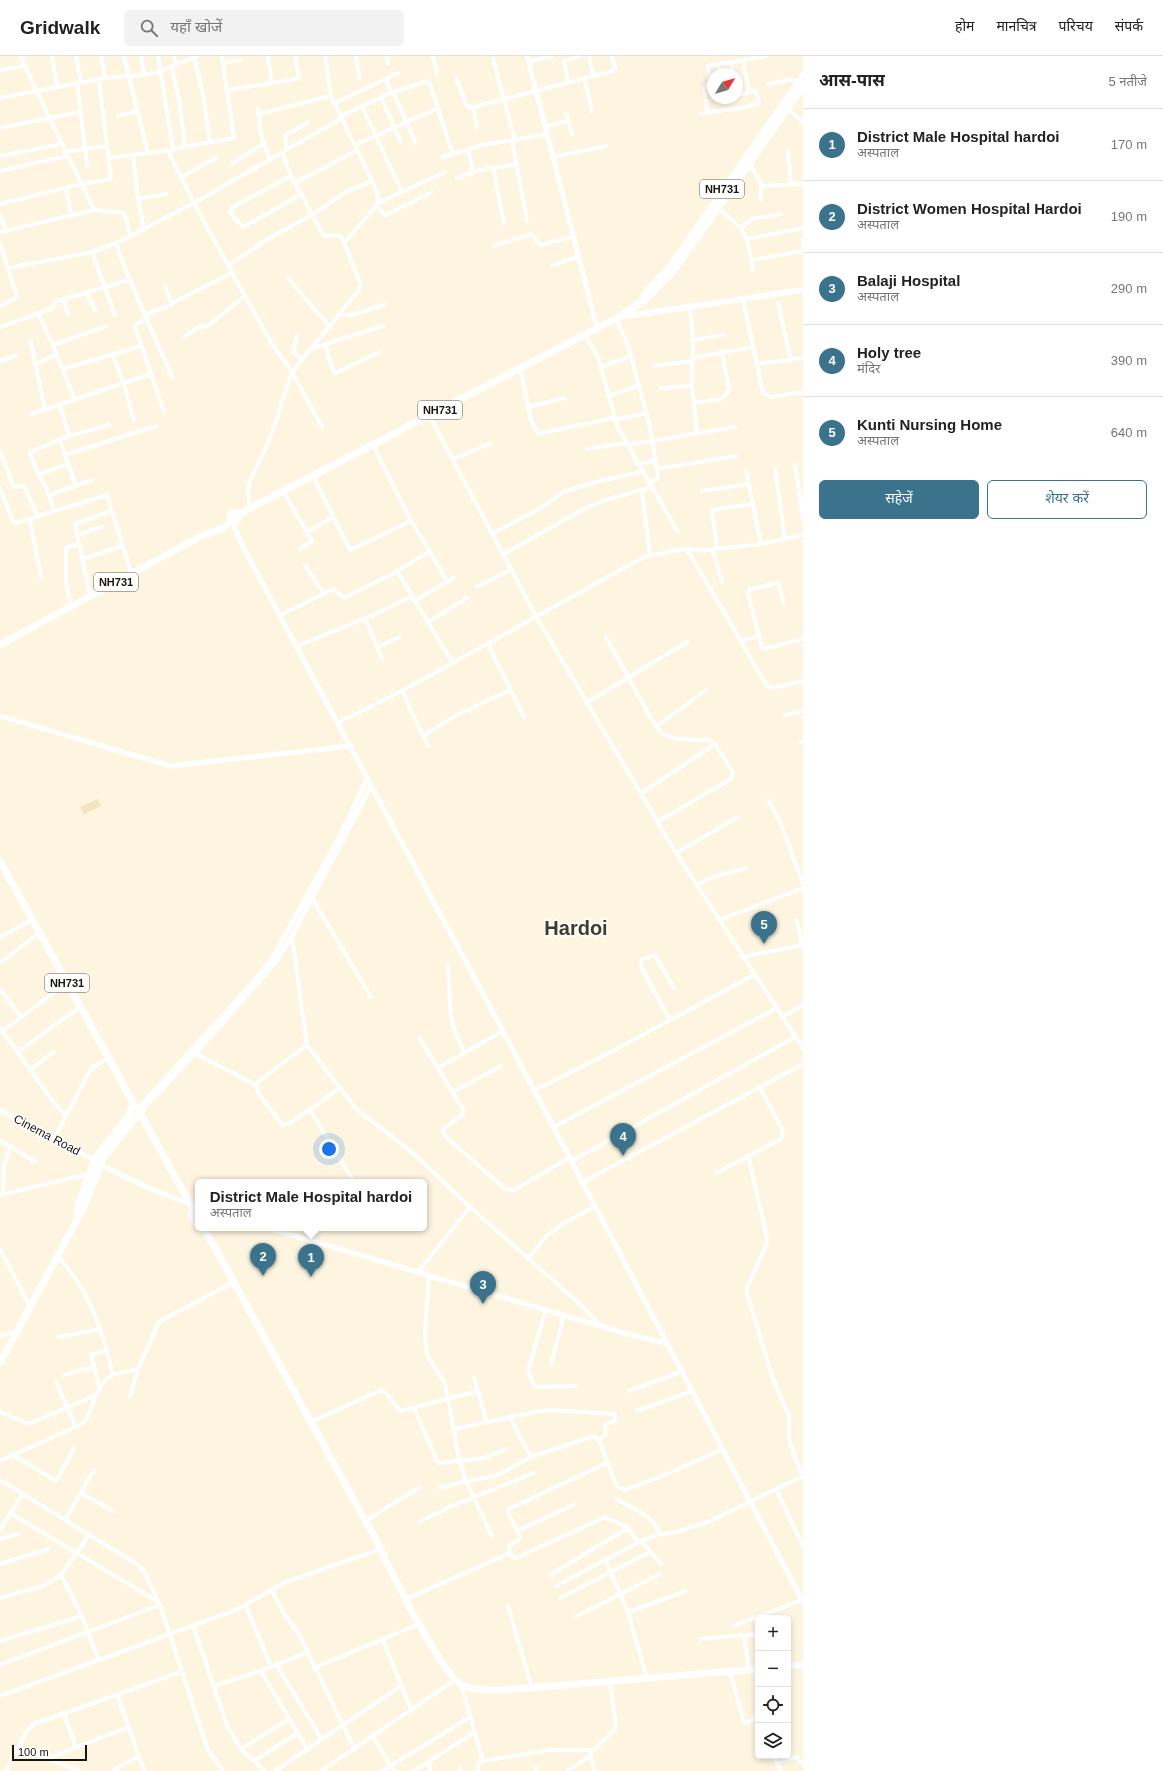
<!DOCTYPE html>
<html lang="hi">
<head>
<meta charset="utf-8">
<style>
  :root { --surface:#fff; --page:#f2f2f2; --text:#222; --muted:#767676; --line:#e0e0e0; --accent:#3b738d }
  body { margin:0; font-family:Arial,"Noto Sans Devanagari",sans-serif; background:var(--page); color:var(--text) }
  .controls { position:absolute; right:12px; bottom:12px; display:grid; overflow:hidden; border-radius:6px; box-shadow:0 2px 6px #0003 }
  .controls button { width:36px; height:36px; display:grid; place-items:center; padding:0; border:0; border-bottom:1px solid var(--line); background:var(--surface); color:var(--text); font:20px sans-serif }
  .compass { position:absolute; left:707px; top:12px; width:36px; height:36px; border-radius:50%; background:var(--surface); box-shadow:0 2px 6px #0003; rotate:52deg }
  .scale { position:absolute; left:12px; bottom:10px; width:75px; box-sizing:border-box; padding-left:4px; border:2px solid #18150e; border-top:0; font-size:11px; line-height:14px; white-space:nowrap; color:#18150e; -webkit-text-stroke:3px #fff; paint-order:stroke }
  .you { position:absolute; left:329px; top:1093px; width:14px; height:14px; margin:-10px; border:3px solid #fff; border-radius:50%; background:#1a73e8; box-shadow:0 0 0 6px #1a73e833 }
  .badge { display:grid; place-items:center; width:26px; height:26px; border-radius:50%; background:var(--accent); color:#fff; font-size:13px; font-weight:700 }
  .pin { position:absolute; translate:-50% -33px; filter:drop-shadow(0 1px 2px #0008) }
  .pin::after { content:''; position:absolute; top:21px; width:14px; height:12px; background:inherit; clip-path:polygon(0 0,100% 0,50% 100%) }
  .popup { position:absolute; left:195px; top:1123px; width:232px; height:52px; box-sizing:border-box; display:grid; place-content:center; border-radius:6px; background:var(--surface); filter:drop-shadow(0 1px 3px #0005); font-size:13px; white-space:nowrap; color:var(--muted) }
  .popup b { font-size:15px; color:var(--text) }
  .popup::after { content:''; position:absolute; left:50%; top:100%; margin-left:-8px; border:8px solid transparent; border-top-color:var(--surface) }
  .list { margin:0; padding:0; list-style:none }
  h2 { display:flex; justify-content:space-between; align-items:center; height:52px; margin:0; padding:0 16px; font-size:17px }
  h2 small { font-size:13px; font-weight:400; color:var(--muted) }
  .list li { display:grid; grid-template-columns:26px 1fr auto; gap:12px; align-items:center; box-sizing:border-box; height:72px; padding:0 16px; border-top:1px solid var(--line) }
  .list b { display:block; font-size:15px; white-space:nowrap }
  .list p { margin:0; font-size:13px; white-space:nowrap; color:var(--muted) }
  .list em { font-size:13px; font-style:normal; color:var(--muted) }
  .actions { display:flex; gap:8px; padding:12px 16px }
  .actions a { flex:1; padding:9px 0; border:1px solid var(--accent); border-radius:6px; text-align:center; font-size:14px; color:var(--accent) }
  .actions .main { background:var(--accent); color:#fff }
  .icon { flex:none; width:22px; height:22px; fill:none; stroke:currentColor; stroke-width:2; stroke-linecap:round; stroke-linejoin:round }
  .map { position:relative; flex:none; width:803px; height:1715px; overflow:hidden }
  header { display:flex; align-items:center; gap:24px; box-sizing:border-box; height:56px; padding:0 20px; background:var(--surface); border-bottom:1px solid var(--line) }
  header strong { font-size:19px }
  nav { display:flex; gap:22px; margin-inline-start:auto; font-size:14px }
  .search { width:280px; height:36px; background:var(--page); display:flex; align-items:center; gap:10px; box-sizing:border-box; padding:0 14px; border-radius:6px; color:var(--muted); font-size:15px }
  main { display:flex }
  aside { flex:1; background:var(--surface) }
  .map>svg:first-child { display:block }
</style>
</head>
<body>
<header>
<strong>Gridwalk</strong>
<div class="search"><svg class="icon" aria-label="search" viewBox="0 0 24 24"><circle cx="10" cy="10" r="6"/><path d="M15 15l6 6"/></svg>यहाँ खोजें</div>
<nav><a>होम</a><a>मानचित्र</a><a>परिचय</a><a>संपर्क</a></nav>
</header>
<main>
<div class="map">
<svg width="803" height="1715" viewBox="0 0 803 1715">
  <rect width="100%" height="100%" fill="#fdf5e0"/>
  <path fill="#f4e5c0" d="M98 743 101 750 84 758 80 751Z"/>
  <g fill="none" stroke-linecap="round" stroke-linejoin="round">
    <g stroke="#fff" stroke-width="4">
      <path d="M20 0 94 154"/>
      <path d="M52 0 57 31"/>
      <path d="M76 0 81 26"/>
      <path d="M101 0 105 22"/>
      <path d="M124 0 148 97"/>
      <path d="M141 0 144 19"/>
      <path d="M158 0 173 93"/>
      <path d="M174 0 176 9"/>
      <path d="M268 0 272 27"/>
      <path d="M325 0 331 40 372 125 379 143 373 154 344 187"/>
      <path d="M356 0 359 22"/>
      <path d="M387 0 388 7"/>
      <path d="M433 0 437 18"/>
      <path d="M589 0 593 19"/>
      <path d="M194 1 204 43 210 86"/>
      <path d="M493 3 515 84"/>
      <path d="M743 4 749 36"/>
      <path d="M529 6 552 0"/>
      <path d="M731 6 733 18"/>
      <path d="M224 7 240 4"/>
      <path d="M718 8 720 18"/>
      <path d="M172 11 180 49 185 91"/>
      <path d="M0 14 25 10"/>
      <path d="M456 21 466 48 470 52 612 15 615 12 612 0"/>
      <path d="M584 22 592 55"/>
      <path d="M386 23 391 37"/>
      <path d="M568 26 564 5 581 0"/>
      <path d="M77 27 87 109"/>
      <path d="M769 28 788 24 799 25"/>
      <path d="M228 34 297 23 299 21 295 0"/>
      <path d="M393 36 416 88"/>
      <path d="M381 41 401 86"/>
      <path d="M0 42 105 22 144 19 161 15 197 0"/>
      <path d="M335 47 398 17"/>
      <path d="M362 50 402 136"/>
      <path d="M473 51 477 71"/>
      <path d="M258 52 261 79 270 104"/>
      <path d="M788 53 803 66"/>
      <path d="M701 57 742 52 759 47 756 35 737 39"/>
      <path d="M708 57 704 33 710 26 708 10 766 0"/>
      <path d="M258 58 331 40"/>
      <path d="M566 58 572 78"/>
      <path d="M118 60 138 55"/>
      <path d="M341 60 391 37 427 25 430 28 452 96"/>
      <path d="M546 70 568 65"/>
      <path d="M0 72 80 56"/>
      <path d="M512 85 527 165"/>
      <path d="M355 89 438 52"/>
      <path d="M287 93 285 80 308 66"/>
      <path d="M468 93 473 116"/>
      <path d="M168 95 194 147 251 251 272 288 292 316 322 371"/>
      <path d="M788 95 791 129"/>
      <path d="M64 96 107 90"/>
      <path d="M133 99 138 143 144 174"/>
      <path d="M0 100 61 88"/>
      <path d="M442 101 483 89 548 78"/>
      <path d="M554 101 606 90"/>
      <path d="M109 102 163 95 234 82 222 0"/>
      <path d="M232 107 263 88"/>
      <path d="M749 107 763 130 803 128"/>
      <path d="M493 111 504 168"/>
      <path d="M0 115 67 100"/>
      <path d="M291 120 231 152 230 156 243 171 302 138"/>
      <path d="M181 121 216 102"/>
      <path d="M457 122 480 114 517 108"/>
      <path d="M295 127 358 94"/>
      <path d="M66 132 71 159"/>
      <path d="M138 143 166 138"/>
      <path d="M761 143V128"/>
      <path d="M378 147 445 116"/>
      <path d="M0 148 81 128 111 123 99 23"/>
      <path d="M377 150 384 158 386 159 432 136"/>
      <path d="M718 152C747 176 747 177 753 214"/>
      <path d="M0 159 6 174"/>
      <path d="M741 172 752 163 781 158"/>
      <path d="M0 176 94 154 124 157 131 180"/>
      <path d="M747 183 803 172"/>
      <path d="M803 184V196"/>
      <path d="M0 187 17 241 0 250"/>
      <path d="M116 188C132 233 153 276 172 321"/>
      <path d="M493 190 532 178 540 189 575 180"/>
      <path d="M92 196 115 259"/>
      <path d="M751 204 803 195"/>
      <path d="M228 209 267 184 313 158 346 136 372 125"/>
      <path d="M553 209 580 200"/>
      <path d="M8 212 92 196 119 186 194 147 342 62"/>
      <path d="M287 221 329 270"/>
      <path d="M87 237 95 254"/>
      <path d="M63 243 68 258"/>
      <path d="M743 243 763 337 771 341 803 336"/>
      <path d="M172 247 232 217"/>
      <path d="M778 247 791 304"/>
      <path d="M690 251 693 286 692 330 697 378"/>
      <path d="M38 257 53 289 75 344"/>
      <path d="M146 258 172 249 165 230"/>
      <path d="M338 259H352L386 248"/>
      <path d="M148 262 136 268 135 271 164 356"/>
      <path d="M616 262 628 289 650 371 658 422 649 427"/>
      <path d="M0 271 53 252 54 246 129 224"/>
      <path d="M297 279 293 295 301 303"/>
      <path d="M585 279 598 301 618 372 678 476"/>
      <path d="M184 281 197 272 209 269 245 240"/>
      <path d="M692 284 724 279"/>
      <path d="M31 286 45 354"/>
      <path d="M53 289 106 270"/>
      <path d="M325 289 333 314 336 317 379 296"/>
      <path d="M310 293 383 270"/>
      <path d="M113 299 124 328 134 365"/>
      <path d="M692 302 753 291"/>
      <path d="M0 305 17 299"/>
      <path d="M36 308 57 298"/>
      <path d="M757 308 803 302"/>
      <path d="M654 310 692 305"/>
      <path d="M601 311 631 300"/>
      <path d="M520 312 531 364 538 378 614 362"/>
      <path d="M63 313 141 290"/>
      <path d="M661 332 692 330"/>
      <path d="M608 340 638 330"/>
      <path d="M694 347 722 343 729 334 722 296"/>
      <path d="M60 349 69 380"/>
      <path d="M528 351 565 342"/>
      <path d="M31 358 151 318"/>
      <path d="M429 359 537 562 676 797 803 992"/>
      <path d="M615 364 646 357"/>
      <path d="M60 384 76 430"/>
      <path d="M373 389 411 465 448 526"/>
      <path d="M627 389 735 371"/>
      <path d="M587 393 626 387"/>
      <path d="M0 395 14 431 24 430 38 461"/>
      <path d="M65 399 156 370"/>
      <path d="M453 403 491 387"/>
      <path d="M795 408 803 463"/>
      <path d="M638 409 656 404"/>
      <path d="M775 412 785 483"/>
      <path d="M657 413 737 400"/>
      <path d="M746 414 761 488"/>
      <path d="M38 419 68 408"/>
      <path d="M313 420 350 494 411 465"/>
      <path d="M0 432 13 465 16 467 107 439 131 517"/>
      <path d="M642 434 650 499"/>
      <path d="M283 435 312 485 300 493"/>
      <path d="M702 435 749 428"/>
      <path d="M49 439 92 424"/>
      <path d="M250 452 248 435 249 427 271 380 292 316 358 235 361 229 342 182 338 179 324 180 291 120 282 97"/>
      <path d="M54 455 47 433 38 419 30 396 69 380 109 369"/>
      <path d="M30 463 41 522"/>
      <path d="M307 476 333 461"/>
      <path d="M493 477 543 451 563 436 603 424 642 416"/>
      <path d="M77 479 102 471"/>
      <path d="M687 493 767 630 773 632 803 625"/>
      <path d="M712 493 722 525"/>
      <path d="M717 493 712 454 753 448"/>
      <path d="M504 498 582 454 603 445 651 431"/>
      <path d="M82 503 122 490"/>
      <path d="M305 509 324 538"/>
      <path d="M397 515 453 607"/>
      <path d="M477 531 512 513"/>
      <path d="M90 540 75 468 112 455"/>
      <path d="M414 545 454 522"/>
      <path d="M71 551 66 526V493L68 490 79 489"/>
      <path d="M280 559 334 533 343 541H346L392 518 429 496"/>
      <path d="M365 562 382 603"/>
      <path d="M427 567 467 542"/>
      <path d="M759 580 762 592 764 593 803 583"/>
      <path d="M606 581 652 664 661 677 676 683 709 684 715 688 733 716 732 720 729 724 659 765"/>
      <path d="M742 585 759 580 748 537 750 533 778 527 784 548"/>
      <path d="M488 588 524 661"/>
      <path d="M297 590 371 560 411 541"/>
      <path d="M377 591 400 581"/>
      <path d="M402 635 428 690"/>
      <path d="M588 646 687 586"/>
      <path d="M784 659 803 655"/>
      <path d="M338 667 402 635 644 501 682 493 709 494 761 488 803 479"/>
      <path d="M656 671 706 634"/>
      <path d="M423 680 455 660 510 634"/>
      <path d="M801 686 803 685"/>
      <path d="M642 737 715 688"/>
      <path d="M768 744 781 768 803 828"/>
      <path d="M676 797 738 761"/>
      <path d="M696 829 713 821 747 812"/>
      <path d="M312 842 371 941"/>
      <path d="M719 864 803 832"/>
      <path d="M797 865 802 890"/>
      <path d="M0 881 32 864"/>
      <path d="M292 881 307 989 357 1054 412 1096 470 1151 582 1250 600 1269"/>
      <path d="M742 901 803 889"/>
      <path d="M0 907 39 877"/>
      <path d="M448 910 451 961 453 970 464 997"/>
      <path d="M0 933 21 961"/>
      <path d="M782 961 803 949"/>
      <path d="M670 964 641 911V904L655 899 674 932"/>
      <path d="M0 972 52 1044 66 1060"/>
      <path d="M0 977 67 927"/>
      <path d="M419 981 464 1055 462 1059 443 1073 444 1079 505 1133 514 1134 570 1101"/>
      <path d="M307 989 259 1025 256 1029 259 1038 282 1069 289 1068 340 1032"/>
      <path d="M18 996 60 965 81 951"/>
      <path d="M194 997 256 1029"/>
      <path d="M438 1012 503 975"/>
      <path d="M31 1013 54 996"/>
      <path d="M535 1034 609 997 754 919"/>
      <path d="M453 1036 501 1010"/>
      <path d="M310 1054 354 1126"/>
      <path d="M554 1071 777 952"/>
      <path d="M54 1083 84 1026C89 1012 96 1009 108 1002"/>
      <path d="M0 1085 35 1105"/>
      <path d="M748 1100 767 1181 766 1189 747 1232V1238L773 1323 789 1360V1383L802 1420"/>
      <path d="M572 1105 795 981"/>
      <path d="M716 1117 781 1083 783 1078 782 1073 759 1030"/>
      <path d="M583 1126 803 1008"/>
      <path d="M3 1138 4 1108 11 1090"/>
      <path d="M0 1139 89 1118"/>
      <path d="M0 1193 30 1251"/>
      <path d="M58 1201C89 1233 103 1276 113 1319"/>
      <path d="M528 1203 545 1181 564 1167 595 1150"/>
      <path d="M418 1216 470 1151"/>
      <path d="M429 1220 425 1278 427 1299 445 1327 459 1403 466 1425 492 1480"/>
      <path d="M546 1253 528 1315 534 1330 538 1331 576 1330"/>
      <path d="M0 1280 17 1275"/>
      <path d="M59 1281 101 1273"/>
      <path d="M551 1308 564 1259"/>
      <path d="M64 1319 93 1311"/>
      <path d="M474 1322 487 1367"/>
      <path d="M56 1326 76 1371"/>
      <path d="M100 1334 91 1299 107 1294"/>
      <path d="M629 1335 683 1315"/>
      <path d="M130 1340 138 1313 159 1266 230 1228"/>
      <path d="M414 1352 437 1405 440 1407 485 1402 506 1393"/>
      <path d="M637 1355 693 1335"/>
      <path d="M0 1356 29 1368 96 1339"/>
      <path d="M510 1362 531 1401"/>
      <path d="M311 1366 381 1334 386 1337 400 1355 478 1335"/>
      <path d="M454 1373 540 1355 552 1354 615 1358 616 1364 605 1369 606 1378 599 1384"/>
      <path d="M12 1399 55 1424 58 1422 74 1392"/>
      <path d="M0 1405 82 1368C88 1363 89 1357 92 1349 103 1319 109 1319 138 1313"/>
      <path d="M0 1424 138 1509 144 1515 160 1549 208 1694 223 1715"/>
      <path d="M440 1432 466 1425 496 1420 531 1401 594 1380 599 1384 615 1426 618 1431 625 1434 672 1416 723 1393"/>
      <path d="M776 1433 803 1490"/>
      <path d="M81 1437 113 1455"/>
      <path d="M616 1443C634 1454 652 1458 660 1478"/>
      <path d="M10 1457 157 1545"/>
      <path d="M65 1464 94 1414"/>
      <path d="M365 1465 420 1431"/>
      <path d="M419 1466 452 1450 534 1417"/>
      <path d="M0 1473 23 1438"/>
      <path d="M517 1475 575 1448"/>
      <path d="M0 1483 18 1478"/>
      <path d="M641 1485 661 1508"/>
      <path d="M510 1497 509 1489 519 1484 520 1480 508 1457 509 1453 607 1407"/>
      <path d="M605 1503 628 1556 647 1623"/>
      <path d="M0 1508 49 1493"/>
      <path d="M61 1519 82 1560 98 1603"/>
      <path d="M550 1519 628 1472"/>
      <path d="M556 1530 641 1485 657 1479 676 1476 708 1466 803 1420"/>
      <path d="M271 1533 285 1559 300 1580 355 1694"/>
      <path d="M0 1542 43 1530 61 1519 89 1479"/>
      <path d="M560 1542 650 1496"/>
      <path d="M406 1543 510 1497 513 1502H516L605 1461 628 1472 638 1486"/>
      <path d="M246 1550 271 1610"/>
      <path d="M508 1550 532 1632"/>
      <path d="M628 1556 686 1535"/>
      <path d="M575 1561 660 1518"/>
      <path d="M193 1569 228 1672 241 1693 265 1715"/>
      <path d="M733 1570 802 1544"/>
      <path d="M744 1579 749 1614"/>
      <path d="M382 1582 411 1653"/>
      <path d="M700 1583 758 1578"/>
      <path d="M0 1585 82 1560"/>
      <path d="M276 1608 322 1684"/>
      <path d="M0 1609 160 1549"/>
      <path d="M314 1612 419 1568"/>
      <path d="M261 1615 307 1693"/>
      <path d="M730 1616 744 1666 747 1667 758 1660"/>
      <path d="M461 1629 483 1705"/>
      <path d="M214 1630 261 1615 308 1596"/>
      <path d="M117 1638 144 1715"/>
      <path d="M0 1640 236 1554 286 1526 381 1493"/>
      <path d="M64 1657 76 1692"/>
      <path d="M373 1681 394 1715"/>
      <path d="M17 1691 79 1715"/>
      <path d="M241 1693 289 1663"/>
      <path d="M773 1700 781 1715"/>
      <path d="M46 1703 129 1671"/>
      <path d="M254 1705 298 1677"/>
      <path d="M429 1705 430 1715"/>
      <path d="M777 1707 797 1700 800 1706 803 1707"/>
      <path d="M460 1712 461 1715"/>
      <path d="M536 1712 537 1715"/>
      <path d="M6 1715 27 1675 34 1668 181 1616"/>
      <path d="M112 1715 139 1700"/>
      <path d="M275 1715 401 1630"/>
      <path d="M321 1715 455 1624"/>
      <path d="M382 1715 470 1661"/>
      <path d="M414 1715 475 1676"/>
      <path d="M478 1715V1708L483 1705 550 1694H593"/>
      <path d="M567 1715 590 1700"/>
      <path d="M595 1715 590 1700 591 1696 612 1677 616 1671 610 1626"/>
    </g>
    <g stroke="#fff" stroke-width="5">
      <path d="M527 0 597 272"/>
      <path d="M232 466 244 493 503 975 803 1546"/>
      <path d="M0 660 170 710 351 690"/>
      <path d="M140 1051 251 929 273 901 339 782 367 723"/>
      <path d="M0 1054 94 1104"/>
      <path d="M142 1054 219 971 277 904 292 880 371 730"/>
      <path d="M101 1109C133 1125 164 1140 198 1150"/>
      <path d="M268 1172 624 1277 668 1288"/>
    </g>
    <path stroke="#fff" stroke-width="6" d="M620 261 803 234"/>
    <g stroke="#fff" stroke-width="7">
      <path d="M141 1059 198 1162"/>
      <path d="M191 1159 198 1171"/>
      <path d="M204 1172 381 1493 385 1504C398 1527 443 1621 462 1629 475 1635 491 1634 505 1634L758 1613"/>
      <path d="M788 1610 803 1609"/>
    </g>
    <g stroke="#fff" stroke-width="7">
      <path d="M643 240 669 212 803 20"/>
      <circle cx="234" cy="461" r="4.5"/>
      <path d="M237 459 619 261 646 243 674 214 803 31"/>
      <path d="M0 589 203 479 222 473 231 465"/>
      <path d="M0 805 135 1050 141 1053V1059L135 1062 130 1058 132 1051 135 1050"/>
      <path d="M95 1103 101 1105 100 1111 94 1110V1104L130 1058"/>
      <path d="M101 1105 135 1062"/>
      <path d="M77 1161 78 1150 93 1108"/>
      <path d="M0 1307 83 1153 100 1111"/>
    </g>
  </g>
  <g text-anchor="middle" stroke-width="3.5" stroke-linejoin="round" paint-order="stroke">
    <g fill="#fff" stroke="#5d5b56" stroke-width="1">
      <rect x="700" y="124" width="44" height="18" rx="3"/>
      <rect x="418" y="345" width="44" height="18" rx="3"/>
      <rect x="94" y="517" width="44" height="18" rx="3"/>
      <rect x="45" y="918" width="44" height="18" rx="3"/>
    </g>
    <g font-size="11" font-weight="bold" fill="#18150e">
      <text x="722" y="137">NH731</text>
      <text x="440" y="358">NH731</text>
      <text x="116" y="530">NH731</text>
      <text x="67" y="931">NH731</text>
    </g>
    <g font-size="12" fill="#18150e" stroke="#fff">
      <text transform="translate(47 1079) rotate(28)" y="4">Cinema Road</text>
    </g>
    <g font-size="20" font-weight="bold" fill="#423b2b" stroke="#fff">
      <text x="576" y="879">Hardoi</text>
    </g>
  </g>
</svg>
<div class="controls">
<button>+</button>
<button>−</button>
<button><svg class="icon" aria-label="locate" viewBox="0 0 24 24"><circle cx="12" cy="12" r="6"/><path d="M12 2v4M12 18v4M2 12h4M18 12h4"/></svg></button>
<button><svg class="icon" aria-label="layers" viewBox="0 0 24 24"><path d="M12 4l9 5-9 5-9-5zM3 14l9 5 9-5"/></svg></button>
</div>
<svg class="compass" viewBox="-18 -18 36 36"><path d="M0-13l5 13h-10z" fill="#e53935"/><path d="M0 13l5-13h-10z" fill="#767676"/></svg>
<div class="scale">100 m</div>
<div class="you"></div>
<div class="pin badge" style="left:311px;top:1221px">1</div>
<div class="popup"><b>District Male Hospital hardoi</b>अस्पताल</div>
<div class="pin badge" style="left:263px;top:1220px">2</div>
<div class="pin badge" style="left:483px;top:1248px">3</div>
<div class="pin badge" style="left:623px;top:1100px">4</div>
<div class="pin badge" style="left:764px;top:888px">5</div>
</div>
<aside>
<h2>आस-पास<small>5 नतीजे</small></h2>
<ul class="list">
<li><span class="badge">1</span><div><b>District Male Hospital hardoi</b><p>अस्पताल</p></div><em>170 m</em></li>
<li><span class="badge">2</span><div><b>District Women Hospital Hardoi</b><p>अस्पताल</p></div><em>190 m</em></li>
<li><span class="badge">3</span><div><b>Balaji Hospital</b><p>अस्पताल</p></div><em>290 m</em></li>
<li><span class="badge">4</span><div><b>Holy tree</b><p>मंदिर</p></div><em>390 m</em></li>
<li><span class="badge">5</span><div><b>Kunti Nursing Home</b><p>अस्पताल</p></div><em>640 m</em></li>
</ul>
<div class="actions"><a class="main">सहेजें</a><a>शेयर करें</a></div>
</aside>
</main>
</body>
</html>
